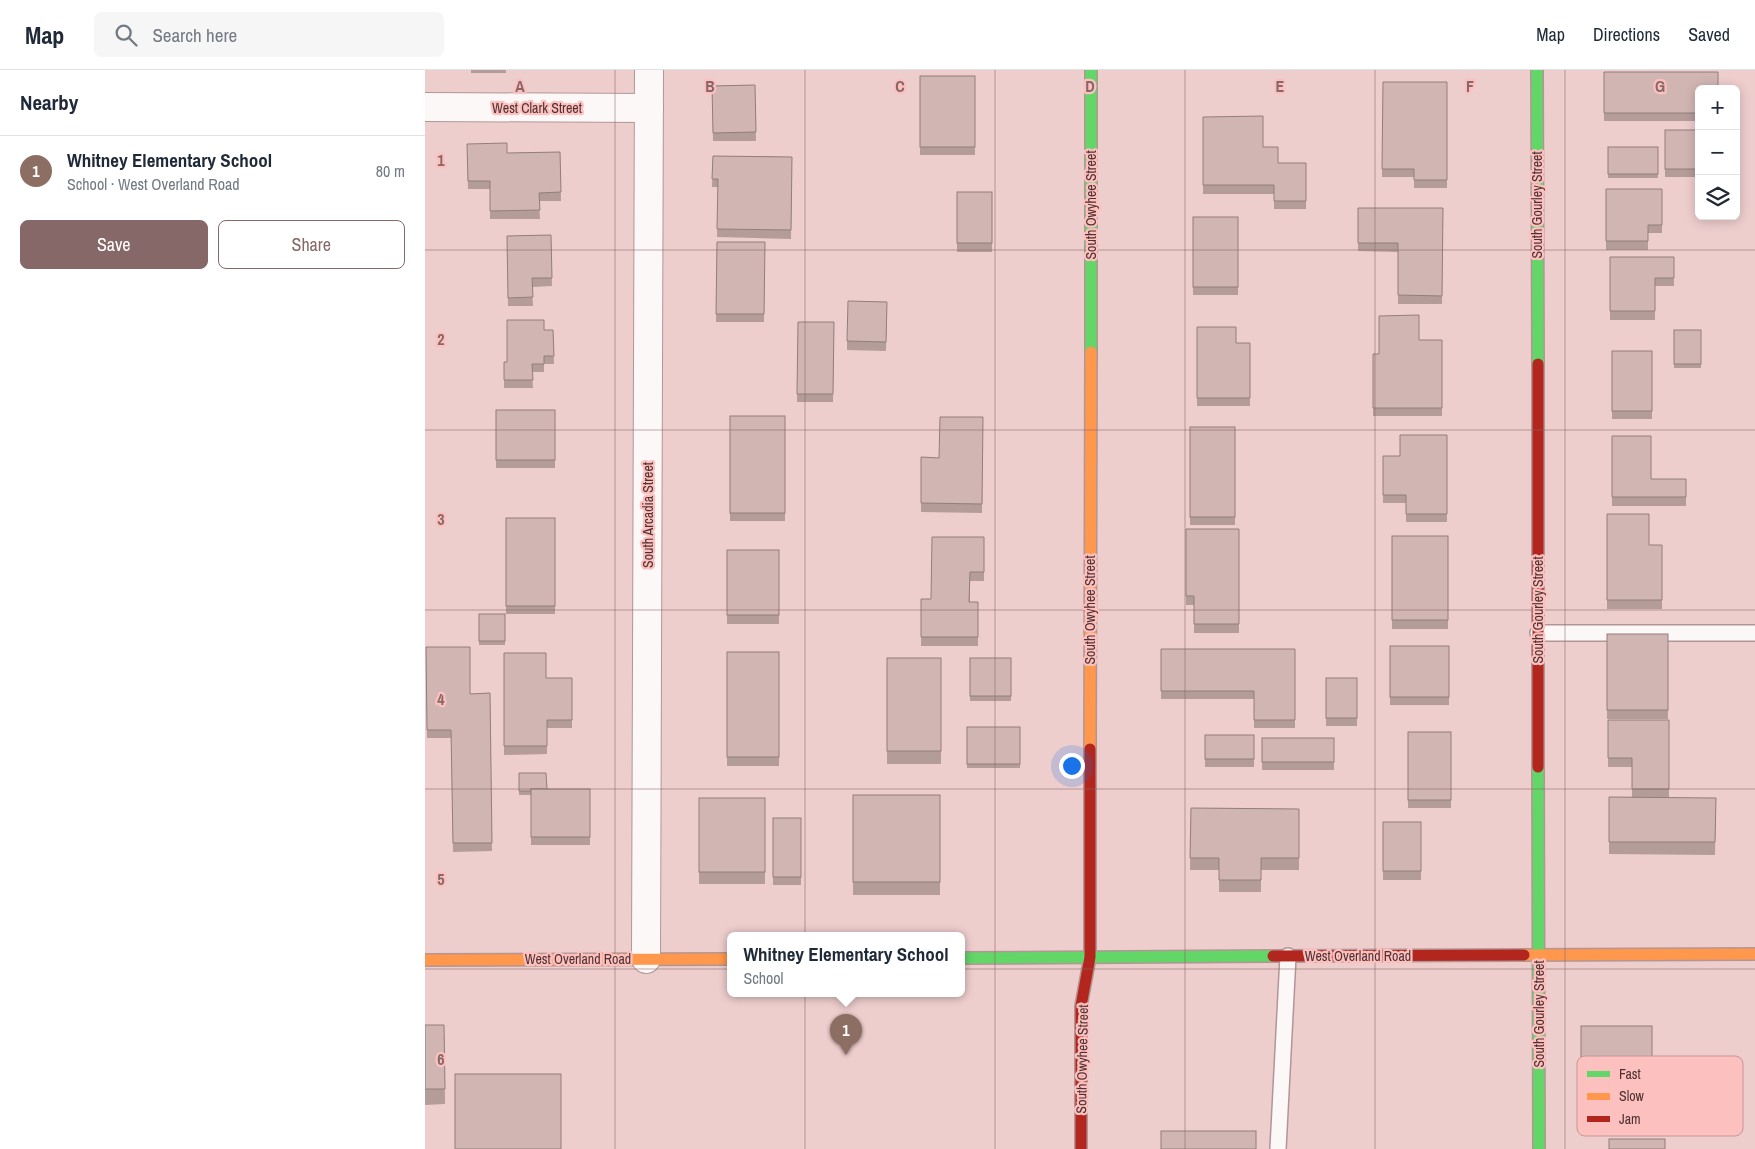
<!DOCTYPE html>
<html lang="en">
<head>
<meta charset="utf-8">
<style>
  :root { --surface:#fff; --page:#f6f6f7; --text:#1f2937; --muted:#747a83; --line:#e0e1e3; --accent:#876868 }
  body { margin:0; font-family:"Archivo Narrow",sans-serif; background:var(--page); color:var(--text) }
  .controls { position:absolute; right:15px; top:15px; display:grid; overflow:hidden; border-radius:8px; box-shadow:0 2px 12px #0003 }
  .controls button { width:45px; height:45px; display:grid; place-items:center; padding:0; border:0; border-bottom:1px solid var(--line); background:var(--surface); color:var(--text); font:25px sans-serif }
  .you { position:absolute; left:646px; top:695px; width:18px; height:18px; margin:-12px; border:4px solid #fff; border-radius:50%; background:#1a73e8; box-shadow:0 0 0 8px #1a73e833 }
  .badge { display:grid; place-items:center; width:32px; height:32px; border-radius:50%; background:var(--accent); color:#fff; font-size:16px; font-weight:700 }
  .pin { position:absolute; translate:-50% -41px; filter:drop-shadow(0 1px 2px #0008) }
  .pin::after { content:''; position:absolute; top:26px; width:18px; height:15px; background:inherit; clip-path:polygon(0 0,100% 0,50% 100%) }
  .popup { position:absolute; left:302px; top:862px; width:238px; height:65px; box-sizing:border-box; display:grid; place-content:center; border-radius:8px; background:var(--surface); filter:drop-shadow(0 1px 4px #0005); font-size:16px; white-space:nowrap; color:var(--muted) }
  .popup b { font-size:19px; color:var(--text) }
  .popup::after { content:''; position:absolute; left:50%; top:100%; margin-left:-10px; border:10px solid transparent; border-top-color:var(--surface) }
  .list { margin:0; padding:0; list-style:none }
  h2 { display:flex; justify-content:space-between; align-items:center; height:65px; margin:0; padding:0 20px; font-size:21px }
  h2 small { font-size:16px; font-weight:400; color:var(--muted) }
  .list li { display:grid; grid-template-columns:32px 1fr auto; gap:15px; align-items:center; box-sizing:border-box; height:70px; padding:0 20px; border-top:1px solid var(--line) }
  .list b { display:block; font-size:19px; white-space:nowrap }
  .list p { margin:0; font-size:16px; white-space:nowrap; color:var(--muted) }
  .list em { font-size:16px; font-style:normal; color:var(--muted) }
  .actions { display:flex; gap:10px; padding:15px 20px }
  .actions a { flex:1; padding:11px 0; border:1px solid var(--accent); border-radius:8px; text-align:center; font-size:18px; color:var(--accent) }
  .actions .main { background:var(--accent); color:#fff }
  .icon { flex:none; width:28px; height:28px; fill:none; stroke:currentColor; stroke-width:2; stroke-linecap:round; stroke-linejoin:round }
  .map { position:relative; flex:none; width:1330px; height:1079px; overflow:hidden }
  header { display:flex; align-items:center; gap:30px; box-sizing:border-box; height:70px; padding:0 25px; background:var(--surface); border-bottom:1px solid var(--line) }
  header strong { font-size:24px }
  nav { display:flex; gap:28px; margin-inline-start:auto; font-size:18px }
  .search { width:350px; height:45px; background:var(--page); display:flex; align-items:center; gap:12px; box-sizing:border-box; padding:0 18px; border-radius:8px; color:var(--muted); font-size:19px }
  main { display:flex }
  aside { flex:1; background:var(--surface) }
  .map>svg:first-child { display:block }
</style>
</head>
<body>
<header>
<strong>Map</strong>
<div class="search"><svg class="icon" aria-label="search" viewBox="0 0 24 24"><circle cx="10" cy="10" r="6"/><path d="M15 15l6 6"/></svg>Search here</div>
<nav><a>Map</a><a>Directions</a><a>Saved</a></nav>
</header>
<main>
<aside>
<h2>Nearby<small></small></h2>
<ul class="list">
<li><span class="badge" style="background:#8d6e63">1</span><div><b>Whitney Elementary School</b><p>School · West Overland Road</p></div><em>80 m</em></li>
</ul>
<div class="actions"><a class="main">Save</a><a>Share</a></div>
</aside>
<div class="map">
<svg width="1330" height="1079" viewBox="0 0 1330 1079">
  <rect width="100%" height="100%" fill="#eecdcd"/>
  <g fill="none" stroke-linecap="round" stroke-linejoin="round">
    <defs>
      <g id="lane">
        <path d="M1113 563H1330"/>
        <path d="M853 1079 863 886"/>
      </g>
      <g id="street">
        <path d="M0 37 224 38"/>
        <path d="M221 889 224 0"/>
      </g>
      <g id="fast">
        <path d="M1112 0 1113 294"/>
        <path d="M666 282V0"/>
        <path d="M1113 697 1114 1079"/>
        <path d="M536 888 848 886"/>
      </g>
      <g id="slow">
        <path d="M665 679 666 282"/>
        <path d="M1099 885 1330 884"/>
        <path d="M0 890 306 889"/>
      </g>
      <g id="jam">
        <path d="M1113 294V697"/>
        <path d="M848 886 1099 885"/>
        <path d="M656 1079V936L665 887V679"/>
      </g>
    </defs>
    <use href="#lane" stroke="#b29696" stroke-width="18"/>
    <use href="#street" stroke="#b29696" stroke-width="30"/>
    <use href="#fast" stroke="#b29696" stroke-width="14"/>
    <use href="#slow" stroke="#b29696" stroke-width="14"/>
    <use href="#jam" stroke="#b29696" stroke-width="14"/>
    <use href="#lane" stroke="#fcf8f8" stroke-width="15"/>
    <use href="#street" stroke="#fcf8f8" stroke-width="28"/>
    <use href="#fast" stroke="#63d668" stroke-width="11"/>
    <use href="#slow" stroke="#ff974d" stroke-width="11"/>
    <use href="#jam" stroke="#b3261e" stroke-width="11"/>
  </g>
  <g fill="#b49c99">
    <rect x="46" y="0" width="35" height="3"/>
    <path d="M1179 2 1274 19V51H1179Z"/>
    <rect x="495" y="6" width="55" height="79"/>
    <path d="M958 12H1022V118H989V107H957Z"/>
    <path d="M330 15 331 71H288L287 16Z"/>
    <path d="M778 47 838 77 853 93H881V139H849V124H778Z"/>
    <rect x="1240" y="60" width="34" height="47"/>
    <rect x="1311" y="60" width="3" height="47"/>
    <path d="M42 74 82 83 135 82 136 131H114L115 149H65V119H43Z"/>
    <rect x="1183" y="77" width="50" height="31"/>
    <path d="M288 86 367 87 366 169 292 167 293 117H287Z"/>
    <path d="M1181 119H1237V163H1223V180H1181Z"/>
    <rect x="532" y="122" width="35" height="60"/>
    <path d="M933 138H1018L1017 234H973V182L933 181Z"/>
    <rect x="768" y="147" width="45" height="78"/>
    <path d="M126 165 127 216 107 217 108 236H83L82 166Z"/>
    <path d="M292 172H340L339 252H291Z"/>
    <path d="M1185 187H1249V216H1230V250H1185Z"/>
    <path d="M462 232 461 281 422 280V271Z"/>
    <path d="M373 252H409L408 332H372Z"/>
    <path d="M772 257 811 273H825V336H772Z"/>
    <path d="M119 260H128L129 294H119V302H107L108 318H79V292H82Z"/>
    <rect x="1249" y="260" width="27" height="38"/>
    <path d="M994 270H1017V346H948V284H954Z"/>
    <rect x="1187" y="281" width="40" height="68"/>
    <rect x="71" y="340" width="59" height="58"/>
    <rect x="305" y="346" width="55" height="105"/>
    <path d="M558 347 557 443 496 442V387L514 388Z"/>
    <rect x="765" y="357" width="45" height="98"/>
    <path d="M1022 365V452H981V433H958V386H975Z"/>
    <path d="M1187 366 1226 409H1261V436H1187Z"/>
    <path d="M1182 444 1224 475H1237V539H1182Z"/>
    <rect x="81" y="448" width="49" height="96"/>
    <path d="M761 459H814V563H769V535H761Z"/>
    <rect x="967" y="466" width="56" height="93"/>
    <path d="M559 467V511H545V532H553V576H496V529H506Z"/>
    <rect x="302" y="480" width="52" height="74"/>
    <rect x="54" y="544" width="26" height="31"/>
    <rect x="1182" y="564" width="61" height="85"/>
    <rect x="965" y="576" width="59" height="59"/>
    <path d="M1 577 45 624 65 623 67 781 28 782 26 668H2Z"/>
    <path d="M736 579H870V658H829V629H736Z"/>
    <rect x="302" y="582" width="52" height="114"/>
    <path d="M79 583 121 608H147V658H122V684L79 685Z"/>
    <rect x="462" y="588" width="54" height="106"/>
    <rect x="545" y="588" width="41" height="43"/>
    <rect x="901" y="608" width="31" height="48"/>
    <path d="M1183 650H1244V728H1291L1290 785 1184 784V727H1207V697H1183Z"/>
    <rect x="542" y="657" width="53" height="41"/>
    <rect x="983" y="662" width="43" height="76"/>
    <rect x="780" y="665" width="49" height="32"/>
    <rect x="837" y="668" width="72" height="32"/>
    <path d="M94 703 122 719H165V775H106V725H94Z"/>
    <rect x="428" y="725" width="87" height="100"/>
    <rect x="274" y="728" width="66" height="86"/>
    <path d="M766 738 874 739V800H836V822H794V800H765Z"/>
    <rect x="348" y="748" width="28" height="67"/>
    <rect x="958" y="752" width="38" height="58"/>
    <path d="M0 955H19L20 1034 0 1035Z"/>
    <rect x="1156" y="956" width="71" height="51"/>
  </g>
  <g fill="#d1b5b2" stroke="#927f7d">
    <path d="M1179 2H1293V19H1274V43H1179Z"/>
    <rect x="495" y="6" width="55" height="71"/>
    <path d="M958 12H1022V110H989V99H957Z"/>
    <path d="M330 15 331 62 288 63 287 16Z"/>
    <path d="M838 46V77H853V93H881V131H849V115H778V47Z"/>
    <rect x="1240" y="60" width="34" height="39"/>
    <rect x="1311" y="60" width="3" height="39"/>
    <path d="M82 73V83L135 82 136 122 114 123 115 140 65 141V111H43L42 74Z"/>
    <rect x="1183" y="77" width="50" height="27"/>
    <path d="M288 86 367 87 366 160 292 159 293 109H287Z"/>
    <path d="M1181 119H1237V155H1223V171H1181Z"/>
    <rect x="532" y="122" width="35" height="51"/>
    <path d="M933 138H1018L1017 226 973 225V173H933Z"/>
    <rect x="768" y="147" width="45" height="70"/>
    <path d="M126 165 127 208H107L108 227 83 228 82 166Z"/>
    <path d="M292 172H340L339 244H291Z"/>
    <path d="M1185 187H1249V208H1230V241H1185Z"/>
    <path d="M423 231 462 232 461 272 422 271Z"/>
    <path d="M994 245V270H1017V338H948V284H954V246Z"/>
    <path d="M82 250H119V260H128L129 286H119V294H107L108 310H79V292H82Z"/>
    <path d="M373 252H409L408 324H372Z"/>
    <path d="M772 257H811V273H825V328H772Z"/>
    <rect x="1249" y="260" width="27" height="34"/>
    <rect x="1187" y="281" width="40" height="60"/>
    <rect x="71" y="340" width="59" height="50"/>
    <rect x="305" y="346" width="55" height="97"/>
    <path d="M515 347H558L557 434 496 433V387L514 388Z"/>
    <rect x="765" y="357" width="45" height="90"/>
    <path d="M975 365H1022V444H981V425H958V386H975Z"/>
    <path d="M1187 366H1226V409H1261V427H1187Z"/>
    <path d="M1182 444H1224V475H1237V530H1182Z"/>
    <rect x="81" y="448" width="49" height="88"/>
    <path d="M761 459H814V554H769V526H761Z"/>
    <rect x="967" y="466" width="56" height="84"/>
    <path d="M507 467H559V502H545L544 532H553V567H496V529H506Z"/>
    <rect x="302" y="480" width="52" height="65"/>
    <rect x="54" y="544" width="26" height="27"/>
    <rect x="1182" y="564" width="61" height="76"/>
    <rect x="965" y="576" width="59" height="51"/>
    <path d="M1 577H45V624L65 623 67 773H28L26 660H2Z"/>
    <path d="M736 579H870V650H829V621H736Z"/>
    <rect x="302" y="582" width="52" height="105"/>
    <path d="M79 583H121V608H147V650H122V676H79Z"/>
    <rect x="462" y="588" width="54" height="93"/>
    <rect x="545" y="588" width="41" height="38"/>
    <rect x="901" y="608" width="31" height="40"/>
    <path d="M1183 650H1244V719H1207V688H1183Z"/>
    <rect x="542" y="657" width="53" height="37"/>
    <rect x="983" y="662" width="43" height="68"/>
    <rect x="780" y="665" width="49" height="24"/>
    <rect x="837" y="668" width="72" height="24"/>
    <path d="M94 703H121L122 719H106V721H94Z"/>
    <rect x="106" y="719" width="59" height="48"/>
    <rect x="428" y="725" width="87" height="87"/>
    <path d="M1184 727 1291 728 1290 772H1184Z"/>
    <rect x="274" y="728" width="66" height="74"/>
    <path d="M766 738 874 739V788H836V810H794V788H765Z"/>
    <rect x="348" y="748" width="28" height="59"/>
    <rect x="958" y="752" width="38" height="49"/>
    <path d="M0 955H19L20 1019H0Z"/>
    <rect x="1156" y="956" width="71" height="43"/>
    <rect x="30" y="1004" width="106" height="75"/>
    <rect x="736" y="1061" width="95" height="18"/>
    <rect x="1184" y="1069" width="56" height="10"/>
  </g>
  <path fill="none" stroke="#876868" stroke-width="1" stroke-opacity="0.55" d="M190 0V1079M380 0V1079M570 0V1079M760 0V1079M950 0V1079M1140 0V1079M0 180H1330M0 360H1330M0 540H1330M0 719H1330M0 899H1330"/>
  <g text-anchor="middle" stroke-width="4.5" stroke-linejoin="round" paint-order="stroke">
    <g font-size="14" fill="#4f3131" stroke="#fcc0bf">
      <text x="112" y="43">West Clark Street</text>
      <text transform="translate(666 135) rotate(-90)" y="5">South Owyhee Street</text>
      <text transform="translate(1112 135) rotate(-90)" y="5">South Gourley Street</text>
      <text transform="translate(223 445) rotate(-90)" y="5">South Arcadia Street</text>
      <text transform="translate(665 540) rotate(-90)" y="5">South Owyhee Street</text>
      <text transform="translate(1113 540) rotate(-90)" y="5">South Gourley Street</text>
      <text x="933" y="891">West Overland Road</text>
      <text x="153" y="894">West Overland Road</text>
      <text transform="translate(1114 944) rotate(-90)" y="5">South Gourley Street</text>
      <text transform="translate(657 989) rotate(-89)" y="5">South Owyhee Street</text>
    </g>
  </g>
  <rect x="1152" y="986" width="166" height="80" rx="8" fill="#fcc0bf" stroke="#c89594" stroke-width="1"/>
  <rect x="1162" y="1001" width="23" height="6" fill="#63d668"/>
  <rect x="1162" y="1023" width="23" height="7" fill="#ff974d"/>
  <rect x="1162" y="1046" width="23" height="6" fill="#b3261e"/>
  <g font-size="14" fill="#4f3131">
    <text x="1194" y="1009">Fast</text>
    <text x="1194" y="1031">Slow</text>
    <text x="1194" y="1054">Jam</text>
  </g>
  <g font-size="16" text-anchor="middle" font-weight="bold" fill="#876868" stroke="#fcc0bf" stroke-width="4.5" stroke-linejoin="round" paint-order="stroke">
    <text x="95" y="22">A</text>
    <text x="285" y="22">B</text>
    <text x="475" y="22">C</text>
    <text x="665" y="22">D</text>
    <text x="855" y="22">E</text>
    <text x="1045" y="22">F</text>
    <text x="1235" y="22">G</text>
    <text x="16" y="96">1</text>
    <text x="16" y="275">2</text>
    <text x="16" y="455">3</text>
    <text x="16" y="635">4</text>
    <text x="16" y="815">5</text>
    <text x="16" y="995">6</text>
  </g>
</svg>
<div class="controls">
<button>+</button>
<button>−</button>
<button><svg class="icon" aria-label="layers" viewBox="0 0 24 24"><path d="M12 4l9 5-9 5-9-5zM3 14l9 5 9-5"/></svg></button>
</div>
<div class="you"></div>
<div class="pin badge" style="left:421px;top:985px;background:#8d6e63">1</div>
<div class="popup"><b>Whitney Elementary School</b>School</div>
</div>
</main>
</body>
</html>
